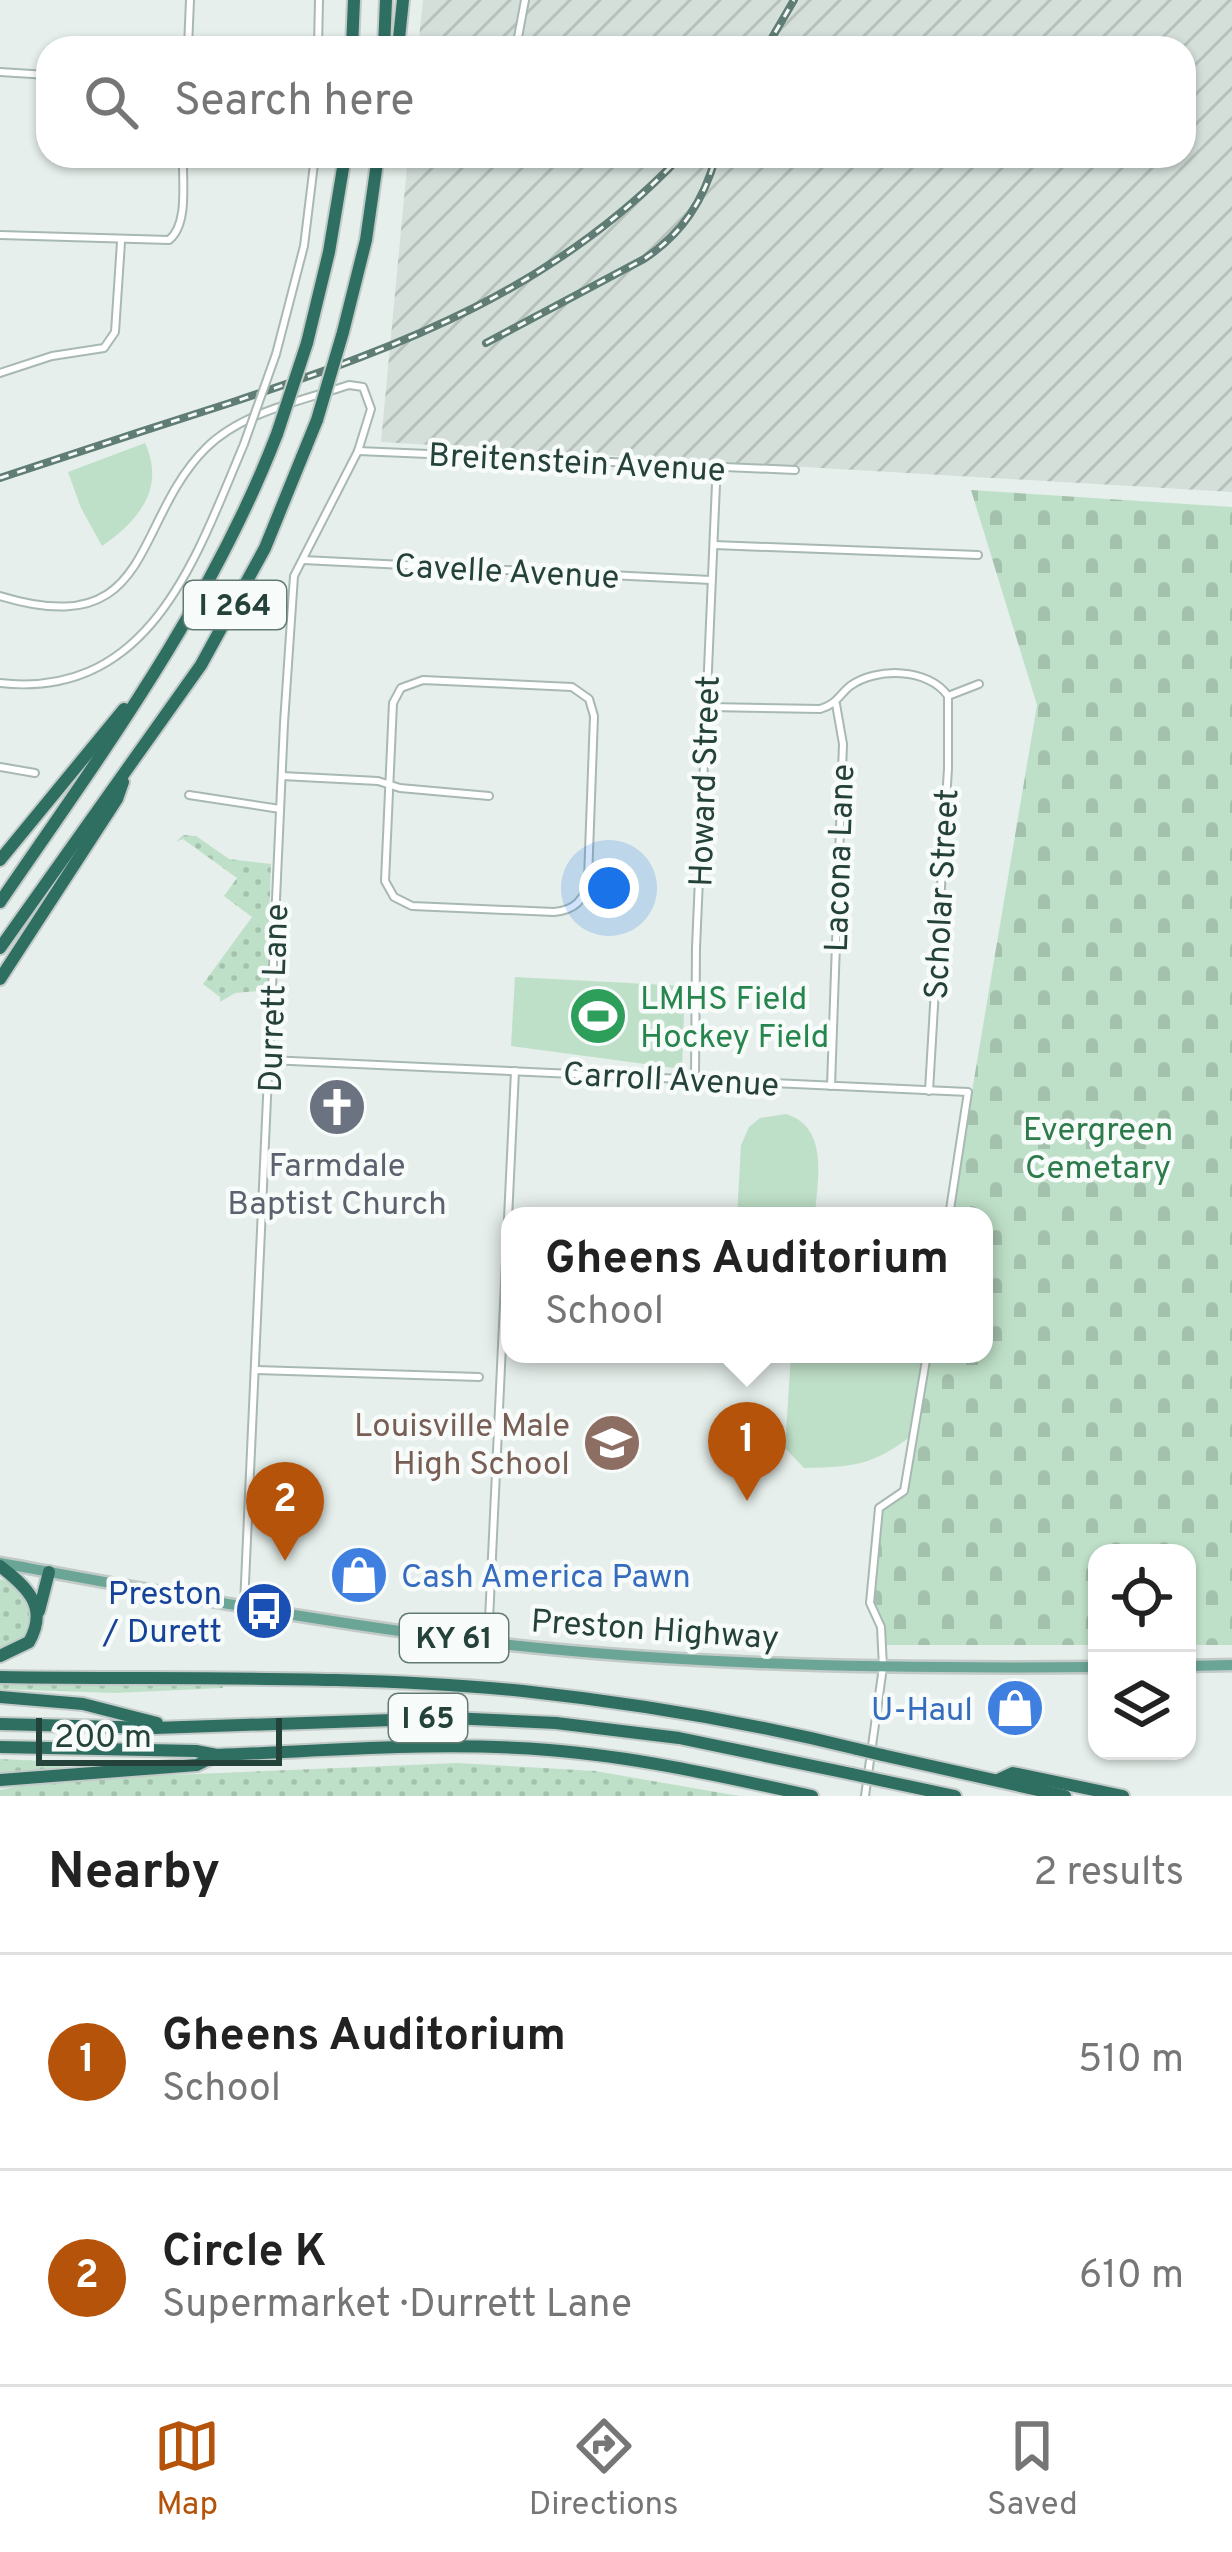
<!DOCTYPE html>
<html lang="en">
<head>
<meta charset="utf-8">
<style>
  :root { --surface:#fff; --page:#f2f2f2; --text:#222; --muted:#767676; --line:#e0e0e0; --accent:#b45309 }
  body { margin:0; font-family:Overpass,sans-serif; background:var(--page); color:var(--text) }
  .controls { position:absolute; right:36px; bottom:36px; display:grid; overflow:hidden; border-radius:24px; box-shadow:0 3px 9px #0004 }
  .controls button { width:108px; height:108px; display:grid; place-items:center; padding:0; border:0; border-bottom:3px solid var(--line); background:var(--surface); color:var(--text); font:60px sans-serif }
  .scale { position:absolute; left:36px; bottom:30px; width:246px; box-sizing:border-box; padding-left:12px; border:6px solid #24423a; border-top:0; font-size:33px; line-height:42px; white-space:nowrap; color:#24423a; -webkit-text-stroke:9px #f7fbf9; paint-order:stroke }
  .you { position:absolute; left:609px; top:888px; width:42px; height:42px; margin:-30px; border:9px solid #fff; border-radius:50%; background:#1a73e8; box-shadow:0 0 0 18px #1a73e833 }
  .badge { display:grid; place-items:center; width:78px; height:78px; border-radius:50%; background:var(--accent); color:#fff; font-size:39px; font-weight:700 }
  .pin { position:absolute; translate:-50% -99px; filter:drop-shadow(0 3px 6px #0008) }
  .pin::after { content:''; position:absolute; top:63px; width:42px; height:36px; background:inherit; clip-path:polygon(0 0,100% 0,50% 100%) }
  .popup { position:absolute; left:501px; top:1207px; width:492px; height:156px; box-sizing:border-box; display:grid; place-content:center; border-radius:24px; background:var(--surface); filter:drop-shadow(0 3px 9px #0005); font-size:39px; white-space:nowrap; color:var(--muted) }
  .popup b { font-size:45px; color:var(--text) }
  .popup::after { content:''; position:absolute; left:50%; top:100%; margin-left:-24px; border:24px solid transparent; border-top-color:var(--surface) }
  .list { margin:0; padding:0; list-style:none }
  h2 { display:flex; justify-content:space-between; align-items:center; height:156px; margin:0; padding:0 48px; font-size:51px }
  h2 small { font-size:39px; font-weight:400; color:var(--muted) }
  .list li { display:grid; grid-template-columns:78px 1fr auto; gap:36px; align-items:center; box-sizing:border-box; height:216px; padding:0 48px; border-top:3px solid var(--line) }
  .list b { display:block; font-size:45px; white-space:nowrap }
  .list p { margin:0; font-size:39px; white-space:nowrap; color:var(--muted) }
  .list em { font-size:39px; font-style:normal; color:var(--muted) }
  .icon { flex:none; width:66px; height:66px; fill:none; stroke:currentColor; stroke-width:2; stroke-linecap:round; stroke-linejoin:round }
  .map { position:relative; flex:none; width:1232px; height:1796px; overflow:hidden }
  .search { position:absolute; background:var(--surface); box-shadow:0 3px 9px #0004; left:36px; right:36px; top:36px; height:132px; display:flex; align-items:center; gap:30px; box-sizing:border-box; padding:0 42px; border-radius:36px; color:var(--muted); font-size:45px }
  .sheet { height:588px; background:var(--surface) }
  nav { display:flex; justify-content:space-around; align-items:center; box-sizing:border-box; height:168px; border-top:3px solid var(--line); background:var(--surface); font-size:33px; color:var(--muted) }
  nav a { display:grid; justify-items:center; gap:6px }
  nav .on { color:var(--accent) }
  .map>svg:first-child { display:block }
</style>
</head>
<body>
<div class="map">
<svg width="1232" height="1796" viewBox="0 0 1232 1796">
  <defs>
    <pattern id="industrial-furrows" width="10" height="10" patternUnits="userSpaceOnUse" patternTransform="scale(3)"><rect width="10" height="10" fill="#d4dfda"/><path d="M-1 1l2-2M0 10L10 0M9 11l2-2" fill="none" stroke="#b6c1bc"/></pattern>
    <pattern id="grass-dots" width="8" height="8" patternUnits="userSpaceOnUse" patternTransform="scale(3)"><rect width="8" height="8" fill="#bfe0c8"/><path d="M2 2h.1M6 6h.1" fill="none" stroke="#a4c1ad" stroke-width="1.8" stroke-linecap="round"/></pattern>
    <pattern id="cemetery-stones" width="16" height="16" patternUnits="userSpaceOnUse" patternTransform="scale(3)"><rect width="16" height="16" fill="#bfe0c8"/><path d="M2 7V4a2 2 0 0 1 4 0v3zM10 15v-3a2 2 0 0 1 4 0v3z" fill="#a4c1ad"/></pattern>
  </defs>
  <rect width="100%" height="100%" fill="#e6efeb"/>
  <path fill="url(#industrial-furrows)" d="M423 0H1232V492L381 442 408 156H1184V48H418Z"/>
  <g fill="url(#grass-dots)">
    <path d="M183 835 196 836 229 859 271 864 267 986 259 991 235 993 220 1002V997L203 984 252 917 224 896 237 878 183 839 176 842Z"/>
    <path d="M0 1579C20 1584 29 1600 31 1620L22 1640 0 1651Z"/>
    <path d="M222 1682 223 1688 115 1693 0 1689V1683Z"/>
    <path d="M0 1759 86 1763V1764L0 1775Z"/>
    <path d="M457 1763 595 1771 739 1796H0V1790L49 1780Z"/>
  </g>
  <path fill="url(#cemetery-stones)" d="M971 490 1232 507V1645H1187V1553H1097V1645H881V1627L870 1603 879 1508 904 1491 927 1354H984V1216H951L1037 705Z"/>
  <g fill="#bfe0c8">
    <path d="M145 443C166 489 138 521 102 546L81 508 68 472Z"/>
    <path d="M515 977 685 986 682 1069 511 1046Z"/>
    <path d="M786 1114C830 1128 817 1180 815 1216H737L741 1145 749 1127 760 1118Z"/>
    <path d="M791 1354H924L911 1436C872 1466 852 1467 804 1468L785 1448Z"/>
  </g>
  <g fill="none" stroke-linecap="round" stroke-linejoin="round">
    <defs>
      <g id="street">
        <path d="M188 48 190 0"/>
        <path d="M318 48 319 0"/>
        <path d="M516 48 525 0"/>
        <path d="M0 72 48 75"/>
        <path d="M0 235 169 240C189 224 182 181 183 156"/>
        <path d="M276 354 304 246 315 156"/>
        <path d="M0 373 52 356 104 348 115 332 121 242"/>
        <path d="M358 451 795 470"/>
        <path d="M714 545 978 555"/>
        <path d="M303 560 711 580"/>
        <path d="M0 596C155 643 131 523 206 448 242 412 301 401 349 385L363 387 371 409 358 451 294 576 284 723 244 1605"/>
        <path d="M423 680 572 687 589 699 594 716 588 879C585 900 575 910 554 912L412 906 394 897 385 881 393 703 401 688Z"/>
        <path d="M0 683C150 700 196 558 244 444"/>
        <path d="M948 696 979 684"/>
        <path d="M708 707 820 709C837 704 838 696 850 686 876 667 929 668 948 696"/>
        <path d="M0 767 35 773"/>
        <path d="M282 776 378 781 400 788 489 796"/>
        <path d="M189 795 280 809"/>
        <path d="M269 1060 968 1092 949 1216"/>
        <path d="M695 1077 696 948 716 484"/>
        <path d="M831 1086 843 744 836 704"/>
        <path d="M929 1091 948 768V696"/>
        <path d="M256 1370 479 1377"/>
        <path d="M488 1641 515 1071"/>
        <path d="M865 1796 883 1667 881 1627 870 1603 879 1508 904 1491 927 1354"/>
      </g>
      <g id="primary">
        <path d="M0 1563C138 1588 275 1614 414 1633 640 1665 869 1669 1097 1667"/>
        <path d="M1187 1666 1232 1665"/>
      </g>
      <g id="highway">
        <path d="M352 48 354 0"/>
        <path d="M384 48 386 0"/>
        <path d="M398 48 403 0"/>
        <path d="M343 332 366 240 378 156"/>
        <path d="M307 343 329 252 345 156"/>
        <path d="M0 860 124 709"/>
        <path d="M0 902C103 752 211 605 277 434"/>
        <path d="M0 948 201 665 265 548 317 420"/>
        <path d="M0 979 117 799 123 782"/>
        <path d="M0 1566C27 1587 49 1607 29 1642L0 1656"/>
        <path d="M39 1611 49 1572"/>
        <path d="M0 1677C174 1680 350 1674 523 1691 635 1703 747 1722 857 1749"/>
        <path d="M0 1697 83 1704 157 1723"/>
        <path d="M0 1724 155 1728 451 1718 556 1723 679 1738 852 1774"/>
        <path d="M0 1747 196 1751 217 1755C327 1751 439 1741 549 1750 638 1757 725 1777 812 1796"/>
        <path d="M882 1755 1065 1796"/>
        <path d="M1000 1779 1013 1773 1123 1796"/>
        <path d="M0 1780 197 1765 217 1755"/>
        <path d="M884 1781 955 1796"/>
      </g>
    </defs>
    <use href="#street" stroke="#a8b8b2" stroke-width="10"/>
    <use href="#primary" stroke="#c2cac8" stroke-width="15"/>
    <use href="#highway" stroke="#c2cac8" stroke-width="16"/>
    <use href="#street" stroke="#fff" stroke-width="6"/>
    <use href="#primary" stroke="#6aa596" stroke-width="10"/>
    <use href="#highway" stroke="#2f6f62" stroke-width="12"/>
    <defs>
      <g id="rail">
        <path d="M766 48 794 0"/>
        <path d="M486 343 644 259C683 233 704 200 716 156"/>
        <path d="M0 478C79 452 157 426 236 401 405 345 555 289 681 156"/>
      </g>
    </defs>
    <use href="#rail" stroke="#5f7d75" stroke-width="8"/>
    <use href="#rail" stroke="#f7fbf9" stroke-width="3" stroke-dasharray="9" stroke-linecap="butt"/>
    <defs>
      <path id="street-bridge" d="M244 444 276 354"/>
      <g id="highway-bridge">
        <path d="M317 420 343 332"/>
        <path d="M277 434 307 343"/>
        <path d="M857 1749 882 1755"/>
        <path d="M852 1774 884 1781"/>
      </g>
    </defs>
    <use href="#street-bridge" stroke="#a8b8b2" stroke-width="10" stroke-linecap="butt"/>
    <use href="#highway-bridge" stroke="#c2cac8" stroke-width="16" stroke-linecap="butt"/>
    <use href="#street-bridge" stroke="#fff" stroke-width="6"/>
    <use href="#highway-bridge" stroke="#2f6f62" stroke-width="12"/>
  </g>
  <defs>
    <symbol id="stadium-disc" viewBox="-11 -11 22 22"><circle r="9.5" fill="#2e9e5b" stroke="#f7fbf9"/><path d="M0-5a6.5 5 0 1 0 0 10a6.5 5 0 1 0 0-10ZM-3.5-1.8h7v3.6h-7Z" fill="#fff"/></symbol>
    <symbol id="church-disc" viewBox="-11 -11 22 22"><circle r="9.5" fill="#6b7280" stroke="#f7fbf9"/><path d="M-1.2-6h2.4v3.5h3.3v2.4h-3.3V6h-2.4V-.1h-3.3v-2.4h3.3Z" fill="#fff"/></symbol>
    <symbol id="school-disc" viewBox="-11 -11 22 22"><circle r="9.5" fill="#8d6e63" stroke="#f7fbf9"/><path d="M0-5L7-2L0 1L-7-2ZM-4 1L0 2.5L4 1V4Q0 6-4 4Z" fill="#fff"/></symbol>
    <symbol id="shop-disc" viewBox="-11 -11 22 22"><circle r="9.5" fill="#3f7fe0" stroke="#f7fbf9"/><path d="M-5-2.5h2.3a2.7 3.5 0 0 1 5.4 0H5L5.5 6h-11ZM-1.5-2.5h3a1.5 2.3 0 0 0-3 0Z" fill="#fff"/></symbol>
    <symbol id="bus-disc" viewBox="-11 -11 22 22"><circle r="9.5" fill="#1a4fb4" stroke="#f7fbf9"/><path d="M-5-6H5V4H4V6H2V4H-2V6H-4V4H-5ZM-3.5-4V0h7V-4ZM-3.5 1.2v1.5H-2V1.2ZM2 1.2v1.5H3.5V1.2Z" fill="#fff"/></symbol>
  </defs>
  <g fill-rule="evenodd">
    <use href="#stadium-disc" x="565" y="983" width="66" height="66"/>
    <use href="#church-disc" x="304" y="1074" width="66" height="66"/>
    <use href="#school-disc" x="579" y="1410" width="66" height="66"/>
    <use href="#shop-disc" x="326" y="1542" width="66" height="66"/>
    <use href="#bus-disc" x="231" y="1578" width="66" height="66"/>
    <use href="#shop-disc" x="982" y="1675" width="66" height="66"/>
  </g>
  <g text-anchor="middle" stroke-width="9" stroke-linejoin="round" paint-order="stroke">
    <g fill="#f7fbf9" stroke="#637a73" stroke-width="3">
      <rect x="184" y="581" width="102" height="48" rx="9"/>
      <rect x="400" y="1614" width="108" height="48" rx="9"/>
      <rect x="389" y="1694" width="78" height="48" rx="9"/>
    </g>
    <g font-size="30" font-weight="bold" fill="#24423a">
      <text x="235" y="615">I 264</text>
      <text x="454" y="1648">KY 61</text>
      <text x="428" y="1728">I 65</text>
    </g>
    <g font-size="33" fill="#24423a" stroke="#f7fbf9">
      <text transform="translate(577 461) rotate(3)" y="12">Breitenstein Avenue</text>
      <text transform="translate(507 570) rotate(3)" y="12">Cavelle Avenue</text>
      <text transform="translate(703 781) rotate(-88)" y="12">Howard Street</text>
      <text transform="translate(838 858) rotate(-88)" y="12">Lacona Lane</text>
      <text transform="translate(940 894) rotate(-87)" y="12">Scholar Street</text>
      <text transform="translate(272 998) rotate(-88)" y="12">Durrett Lane</text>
      <text transform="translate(671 1078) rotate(3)" y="12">Carroll Avenue</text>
      <text transform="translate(655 1628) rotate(4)" y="12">Preston Highway</text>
    </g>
    <g font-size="33" fill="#27864d" stroke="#f7fbf9" text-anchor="start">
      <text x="640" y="1009">LMHS Field<tspan x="640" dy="38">Hockey Field</tspan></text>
    </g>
    <g font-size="33" fill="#2d7a4b" stroke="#f7fbf9">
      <text x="1098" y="1140">Evergreen<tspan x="1098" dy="38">Cemetary</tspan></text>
    </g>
    <g font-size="33" fill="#5b616d" stroke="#f7fbf9">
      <text x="337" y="1176">Farmdale<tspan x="337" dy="38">Baptist Church</tspan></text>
    </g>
    <g font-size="33" fill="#785e54" stroke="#f7fbf9" text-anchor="end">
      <text x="570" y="1436">Louisville Male<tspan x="570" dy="38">High School</tspan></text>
    </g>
    <g font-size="33" fill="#366cbe" stroke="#f7fbf9" text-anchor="start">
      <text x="401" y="1587">Cash America Pawn</text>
      <text x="973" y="1720" text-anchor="end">U-Haul</text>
    </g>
    <g font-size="33" fill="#164399" stroke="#f7fbf9" text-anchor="end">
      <text x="222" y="1604">Preston<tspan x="222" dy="38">/ Durett</tspan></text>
    </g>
  </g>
</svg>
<div class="controls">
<button><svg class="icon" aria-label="locate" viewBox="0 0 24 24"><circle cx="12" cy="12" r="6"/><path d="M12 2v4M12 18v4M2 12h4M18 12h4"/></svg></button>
<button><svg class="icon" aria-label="layers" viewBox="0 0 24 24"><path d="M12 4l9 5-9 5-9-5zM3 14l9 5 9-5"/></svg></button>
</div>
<div class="scale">200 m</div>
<div class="you"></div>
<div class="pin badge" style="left:747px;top:1501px">1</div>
<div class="popup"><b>Gheens Auditorium</b>School</div>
<div class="pin badge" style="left:285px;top:1561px">2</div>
<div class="search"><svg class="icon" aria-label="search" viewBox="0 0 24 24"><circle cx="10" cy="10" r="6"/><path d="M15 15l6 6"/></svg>Search here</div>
</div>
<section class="sheet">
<h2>Nearby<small>2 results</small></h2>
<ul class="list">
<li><span class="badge">1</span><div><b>Gheens Auditorium</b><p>School</p></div><em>510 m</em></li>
<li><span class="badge">2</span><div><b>Circle K</b><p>Supermarket · Durrett Lane</p></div><em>610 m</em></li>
</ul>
</section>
<nav>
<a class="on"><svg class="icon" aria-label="map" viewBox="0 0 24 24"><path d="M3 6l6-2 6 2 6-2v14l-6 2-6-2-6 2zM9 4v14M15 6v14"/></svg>Map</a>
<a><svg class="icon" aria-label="directions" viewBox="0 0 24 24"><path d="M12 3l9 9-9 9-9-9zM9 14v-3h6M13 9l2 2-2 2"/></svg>Directions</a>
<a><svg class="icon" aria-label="saved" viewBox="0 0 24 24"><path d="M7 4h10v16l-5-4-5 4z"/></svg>Saved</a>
</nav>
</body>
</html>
